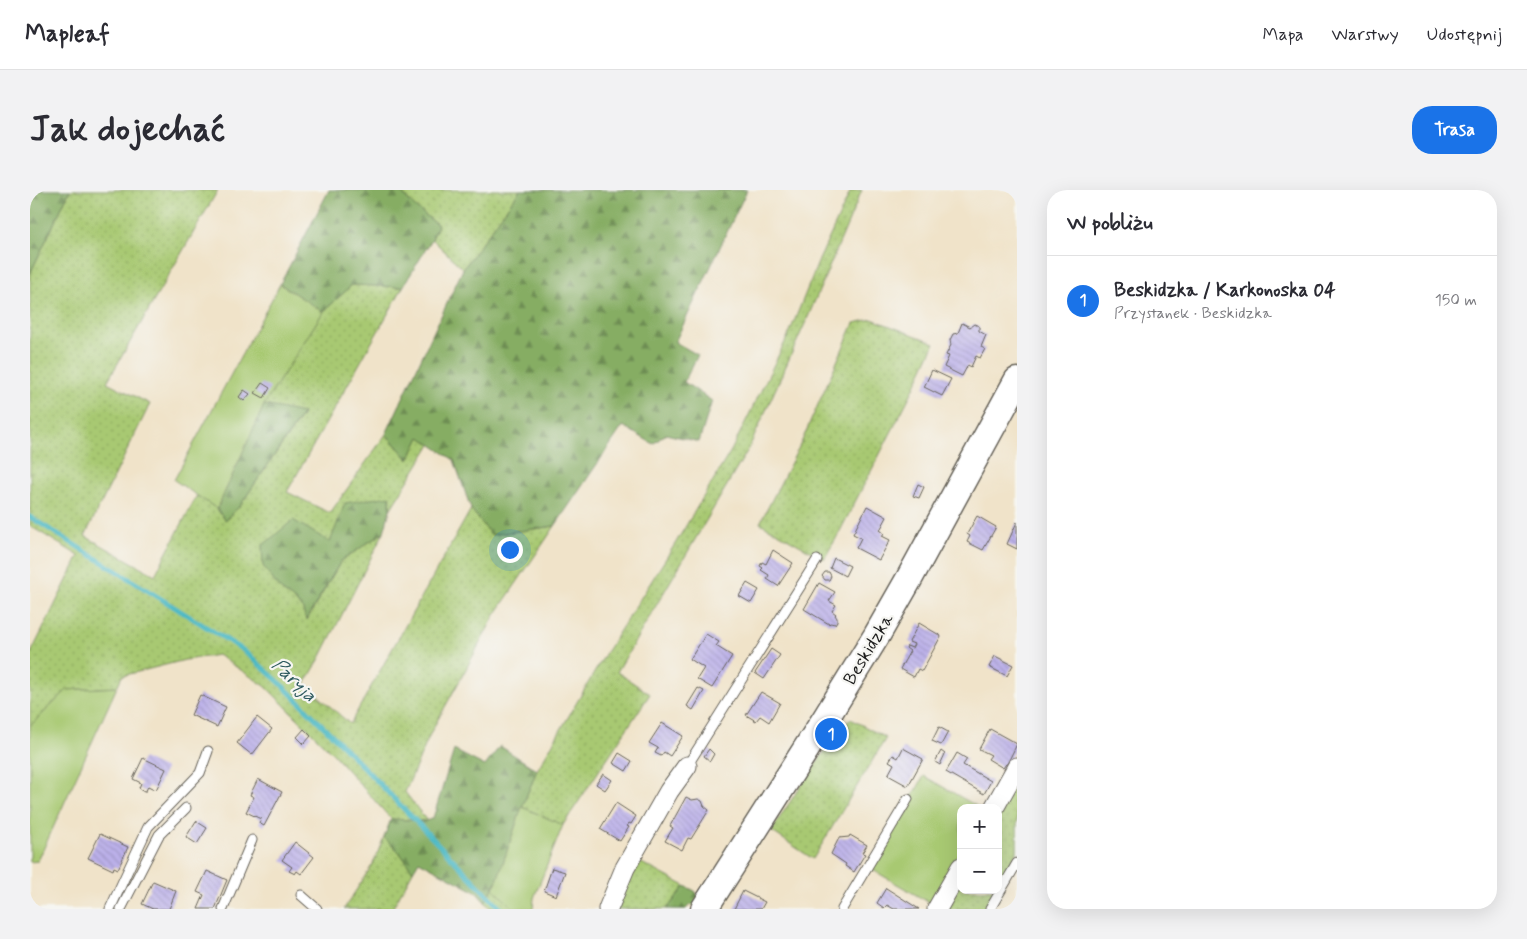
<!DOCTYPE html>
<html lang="pl">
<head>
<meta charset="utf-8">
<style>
  :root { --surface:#fff; --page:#f2f2f3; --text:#2b2b33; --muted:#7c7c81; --line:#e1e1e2; --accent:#1a73e8 }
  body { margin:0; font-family:Mynerve,sans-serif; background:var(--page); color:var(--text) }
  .controls { position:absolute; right:15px; bottom:15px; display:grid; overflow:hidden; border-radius:10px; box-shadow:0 5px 20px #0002 }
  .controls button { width:45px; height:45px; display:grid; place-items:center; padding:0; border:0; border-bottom:1px solid var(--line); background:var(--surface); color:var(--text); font:25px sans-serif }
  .you { position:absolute; left:479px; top:359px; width:18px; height:18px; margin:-12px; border:4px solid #fff; border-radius:50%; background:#1a73e8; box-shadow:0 0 0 8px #1a73e833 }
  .badge { display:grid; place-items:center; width:32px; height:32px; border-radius:50%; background:var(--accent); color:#fff; font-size:16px; font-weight:700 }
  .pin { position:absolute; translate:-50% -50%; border:2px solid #fff; box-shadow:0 1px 5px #0006 }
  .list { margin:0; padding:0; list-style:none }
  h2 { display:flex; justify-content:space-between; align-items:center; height:65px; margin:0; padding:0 20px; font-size:21px }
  h2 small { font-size:16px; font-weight:400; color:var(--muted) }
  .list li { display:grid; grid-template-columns:32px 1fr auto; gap:15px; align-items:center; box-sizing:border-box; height:90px; padding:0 20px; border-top:1px solid var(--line) }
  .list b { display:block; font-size:19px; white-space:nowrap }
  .list p { margin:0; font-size:16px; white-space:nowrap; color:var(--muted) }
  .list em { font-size:16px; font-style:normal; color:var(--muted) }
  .map { position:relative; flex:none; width:987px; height:719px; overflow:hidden; border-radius:20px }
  header { display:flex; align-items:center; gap:30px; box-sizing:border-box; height:70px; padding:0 25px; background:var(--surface); border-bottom:1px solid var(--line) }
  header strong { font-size:24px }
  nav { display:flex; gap:28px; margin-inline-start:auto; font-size:18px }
  .intro { display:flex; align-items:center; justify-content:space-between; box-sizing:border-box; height:120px; padding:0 30px }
  h1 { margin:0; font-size:35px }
  .button { padding:12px 22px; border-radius:20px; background:var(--accent); color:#fff; font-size:18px; font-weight:700 }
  main { display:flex; gap:30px; padding:0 30px }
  aside { flex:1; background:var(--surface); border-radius:20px; box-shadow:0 5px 20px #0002 }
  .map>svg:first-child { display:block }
</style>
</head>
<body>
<header>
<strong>Mapleaf</strong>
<nav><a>Mapa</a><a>Warstwy</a><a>Udostępnij</a></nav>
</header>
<div class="intro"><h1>Jak dojechać</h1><a class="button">Trasa</a></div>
<main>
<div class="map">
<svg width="987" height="719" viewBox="0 0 987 719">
  <defs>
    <pattern id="grass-dots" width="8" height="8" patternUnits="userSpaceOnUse" patternTransform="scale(1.25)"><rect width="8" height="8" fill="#a8c972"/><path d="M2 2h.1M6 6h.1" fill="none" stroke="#90ac62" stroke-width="1.8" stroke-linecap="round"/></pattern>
    <pattern id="forest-firs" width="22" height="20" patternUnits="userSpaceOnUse" patternTransform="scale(1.25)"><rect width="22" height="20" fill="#86ad64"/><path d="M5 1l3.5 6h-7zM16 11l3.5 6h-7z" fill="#6d8c52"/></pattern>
    <pattern id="building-back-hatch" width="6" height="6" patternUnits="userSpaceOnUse" patternTransform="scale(1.25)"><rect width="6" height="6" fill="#bbb0e9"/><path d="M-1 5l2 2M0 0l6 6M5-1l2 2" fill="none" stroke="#a097c7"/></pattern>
  </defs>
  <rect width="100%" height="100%" fill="#f6f6f2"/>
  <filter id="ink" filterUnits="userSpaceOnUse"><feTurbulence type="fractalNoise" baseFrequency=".02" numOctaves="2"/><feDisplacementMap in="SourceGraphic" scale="10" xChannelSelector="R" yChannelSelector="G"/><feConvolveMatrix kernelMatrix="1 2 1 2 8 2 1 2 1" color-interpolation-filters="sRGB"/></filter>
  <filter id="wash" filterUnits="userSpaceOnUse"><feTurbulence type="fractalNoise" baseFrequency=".0096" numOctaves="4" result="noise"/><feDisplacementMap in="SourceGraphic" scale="20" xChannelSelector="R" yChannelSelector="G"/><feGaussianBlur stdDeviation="1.12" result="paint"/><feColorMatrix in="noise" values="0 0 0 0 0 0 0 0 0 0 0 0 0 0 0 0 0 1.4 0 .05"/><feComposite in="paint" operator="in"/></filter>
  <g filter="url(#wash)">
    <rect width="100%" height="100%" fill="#f0e3c9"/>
    <g fill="url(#grass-dots)" stroke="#627247">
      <path d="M40 0H188L77 192 120 214 55 346 125 385 167 305 187 319 196 330 209 317 273 224 234 215 293 122 322 95 373 97 257 302 300 323 356 244 379 270 390 247 401 254 360 320V306L300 352 249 398 272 417 277 430 311 371 354 342 289 470 275 494 320 534 441 319 461 345 525 336 465 425 429 492 402 540 375 602 397 631 361 629 304 565 235 496 188 465 155 470 92 486 87 497 37 500 0 536V462L1 463 49 366 0 336V84Z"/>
      <path d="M369 0H490L433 79 402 49 408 35 385 17Z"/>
      <path d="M821 0H832L778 127 719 258 587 482 620 504 533 635 492 617 507 580 577 461 645 354 702 259 759 144 789 70Z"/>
      <path d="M842 129 905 153 883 200 807 347 794 369 730 333 771 253 824 133Z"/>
      <path d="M821 529 856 548 783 669 741 641 769 598 812 537Z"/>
      <path d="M987 585V661L968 695V620Z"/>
      <path d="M354 647 370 663 383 681 362 719H314L343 674Z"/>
      <path d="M606 670 655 696 637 719H586Z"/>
      <path d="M931 687V700H966L955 719H913Z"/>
      <path d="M463 698 484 719H461L455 712Z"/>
    </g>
    <g fill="url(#forest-firs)" stroke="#516440">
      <path d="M0 0H40L0 84Z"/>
      <path d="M299 0H369L385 17 408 35 402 49 373 97 322 95 293 122 250 94Z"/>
      <path d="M490 0H717L645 152 668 165 654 192 682 211 669 252 636 244 623 254 593 236 525 336 461 345 441 319 424 270 390 247 379 270 356 244 433 79Z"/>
      <path d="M234 215 273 223 209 317 195 330 187 319Z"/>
      <path d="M360 306V320L354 342 311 371 276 430 272 417 249 398 233 376 232 356 263 330 300 352 315 313Z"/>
      <path d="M470 556 507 580 492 617 467 691 455 712 446 702 389 671 383 681 370 663 354 647 361 629 396 631 403 628 424 560 455 576Z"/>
      <path d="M655 696 665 701 670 707 665 716 660 715 656 719H637Z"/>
    </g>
    <g fill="#a8c972" stroke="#627247">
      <path d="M250 94 293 122 234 215 187 319 144 290Z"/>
      <path d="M87 497 8 671 0 672V536L37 500Z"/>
      <path d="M894 586 950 618H931V664L900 713 841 679Z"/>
      <path d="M492 617 533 635 504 708 503 719H484L463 698 467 691Z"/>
    </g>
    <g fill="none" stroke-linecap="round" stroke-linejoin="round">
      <path stroke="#4ab8c4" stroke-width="5" d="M0 327 213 460 249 492 307 550 471 719"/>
    </g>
    <g id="blocks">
      <g fill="url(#building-back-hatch)">
        <path d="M932 133 940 137 944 134 949 136V141L956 145 951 157 955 159 950 168 946 166 941 177 938 175 932 186 914 177 919 166 916 165 921 155 920 150 923 144 928 143Z"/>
        <path d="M902 180 921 189 912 206 894 197Z"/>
        <path d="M232 193 240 198 234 208 225 203Z"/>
        <path d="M214 200 220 204 214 211 209 207Z"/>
        <path d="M888 294 894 297 889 308 883 306Z"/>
        <path d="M837 316 857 327 850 340 854 343 852 346 860 350 849 370 826 358 831 348 823 344Z"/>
        <path d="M947 326 966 337 953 360 937 352 940 346 937 344Z"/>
        <path d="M987 332V359L977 354Z"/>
        <path d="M743 360 763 373 748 396 737 389 739 385 731 380 733 378 730 376 732 372 736 374Z"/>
        <path d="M804 368 820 376 815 386 800 378Z"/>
        <path d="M795 382H799L801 386 799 390H795L792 386Z"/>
        <path d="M717 393 729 400 721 413 709 406Z"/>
        <path d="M789 393 805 402 799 411 806 415 802 421 806 424 805 425 807 428V431L805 434 800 433 799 434 774 419Z"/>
        <path d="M889 433 911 446 892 481 888 479 884 487 870 479 880 461 876 458 877 456 882 458 884 454 879 452Z"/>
        <path d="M676 444 689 452 686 456 702 466 682 498 667 489 674 478 660 469Z"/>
        <path d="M741 459 750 465 734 489 725 483Z"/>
        <path d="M965 466 983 475 977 486 959 477Z"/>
        <path d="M668 498 674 501 663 520 657 516Z"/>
        <path d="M731 502 750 513 739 532 730 526 726 531 716 525Z"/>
        <path d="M170 505 196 517 187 537 161 525Z"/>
        <path d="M227 527 242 539 222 565 207 553Z"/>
        <path d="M632 533 653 546 640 566 634 562 631 566 625 563 628 558 619 553Z"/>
        <path d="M909 537 918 542 911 555 902 551Z"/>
        <path d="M274 539 281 546 274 554 267 547Z"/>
        <path d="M960 539 987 554 977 574H976L973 578 958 569 961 565 949 559Z"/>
        <path d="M873 558 893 569 878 596 858 585 864 574 859 571 863 565 868 568Z"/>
        <path d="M679 559 684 564 680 571 674 566Z"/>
        <path d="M911 561 915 564 910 575 905 572Z"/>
        <path d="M589 563 602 571 596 581 583 573Z"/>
        <path d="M927 563 937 569 933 575 961 591 954 604 916 582Z"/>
        <path d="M113 568 136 579 126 600 118 596 116 601H114L109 598 111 593 103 589Z"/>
        <path d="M573 584 582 590 575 600 566 594Z"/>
        <path d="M228 589 252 602 234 636 229 633 231 629 216 622 224 607 220 605Z"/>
        <path d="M656 607 662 610 668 609 672 611 674 616 679 620 661 649 658 648 652 660 635 651 643 638 640 636Z"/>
        <path d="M586 613 606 626 601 634 599 633 597 636 599 637 590 651 570 639Z"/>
        <path d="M166 631 177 638 167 654 156 647Z"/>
        <path d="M70 644 98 657 88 679 84 677 83 680 58 668Z"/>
        <path d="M820 645 837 655 832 663 835 664 824 682 815 676 816 674 801 664 809 648 819 647Z"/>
        <path d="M265 652 284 667 271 684 267 681 265 684 259 681 262 677 252 670Z"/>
        <path d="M522 678 535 682 526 706 514 701Z"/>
        <path d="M177 681 197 690 185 719H168L174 705 167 702Z"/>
        <path d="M123 691 146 701 139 719H123L112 714Z"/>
        <path d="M856 698 889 719H864L857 715 854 718 847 713Z"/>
        <path d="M713 701 735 712 731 719H704Z"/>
      </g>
    </g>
  </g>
  <g filter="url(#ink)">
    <use href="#blocks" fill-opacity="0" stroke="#666259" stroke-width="1"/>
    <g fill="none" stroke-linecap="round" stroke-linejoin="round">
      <defs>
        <g id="lane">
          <path d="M657 576 787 370"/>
          <path d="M271 705 287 719"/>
          <path d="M80 719 118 637 170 583 178 561"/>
          <path d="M91 719 129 645 156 618"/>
          <path d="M193 719 222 650"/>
          <path d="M812 719 878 609"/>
          <path d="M960 719 987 673"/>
        </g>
        <g id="street">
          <path d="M964 618 987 577"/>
          <path d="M578 719 595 678 639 601 657 576"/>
          <path d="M907 719 931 677"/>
        </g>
        <path id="secondary" d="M674 719 794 531 847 445 879 389 987 191"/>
      </defs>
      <use href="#lane" stroke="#666259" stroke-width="11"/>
      <use href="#street" stroke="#666259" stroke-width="21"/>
      <use href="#secondary" stroke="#666259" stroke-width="29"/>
      <use href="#lane" stroke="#fff" stroke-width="9"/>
      <use href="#street" stroke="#fff" stroke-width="19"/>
      <use href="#secondary" stroke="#fff" stroke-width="26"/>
    </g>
  </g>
  <g text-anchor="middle" stroke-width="4.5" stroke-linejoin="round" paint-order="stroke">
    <g font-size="18" fill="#1c1c1c" stroke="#f6f6f2">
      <text transform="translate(838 459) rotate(-59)" y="6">Beskidzka</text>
    </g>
    <g font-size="19" font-style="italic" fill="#2e5a5f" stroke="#f6f6f2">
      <text transform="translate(265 489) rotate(44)" y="7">Paryja</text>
    </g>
  </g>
</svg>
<div class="controls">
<button>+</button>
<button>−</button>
</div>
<div class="you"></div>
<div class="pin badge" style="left:801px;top:544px">1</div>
</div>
<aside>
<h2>W pobliżu<small></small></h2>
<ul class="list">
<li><span class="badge">1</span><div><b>Beskidzka / Karkonoska 04</b><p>Przystanek · Beskidzka</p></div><em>150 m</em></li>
</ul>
</aside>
</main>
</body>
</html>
